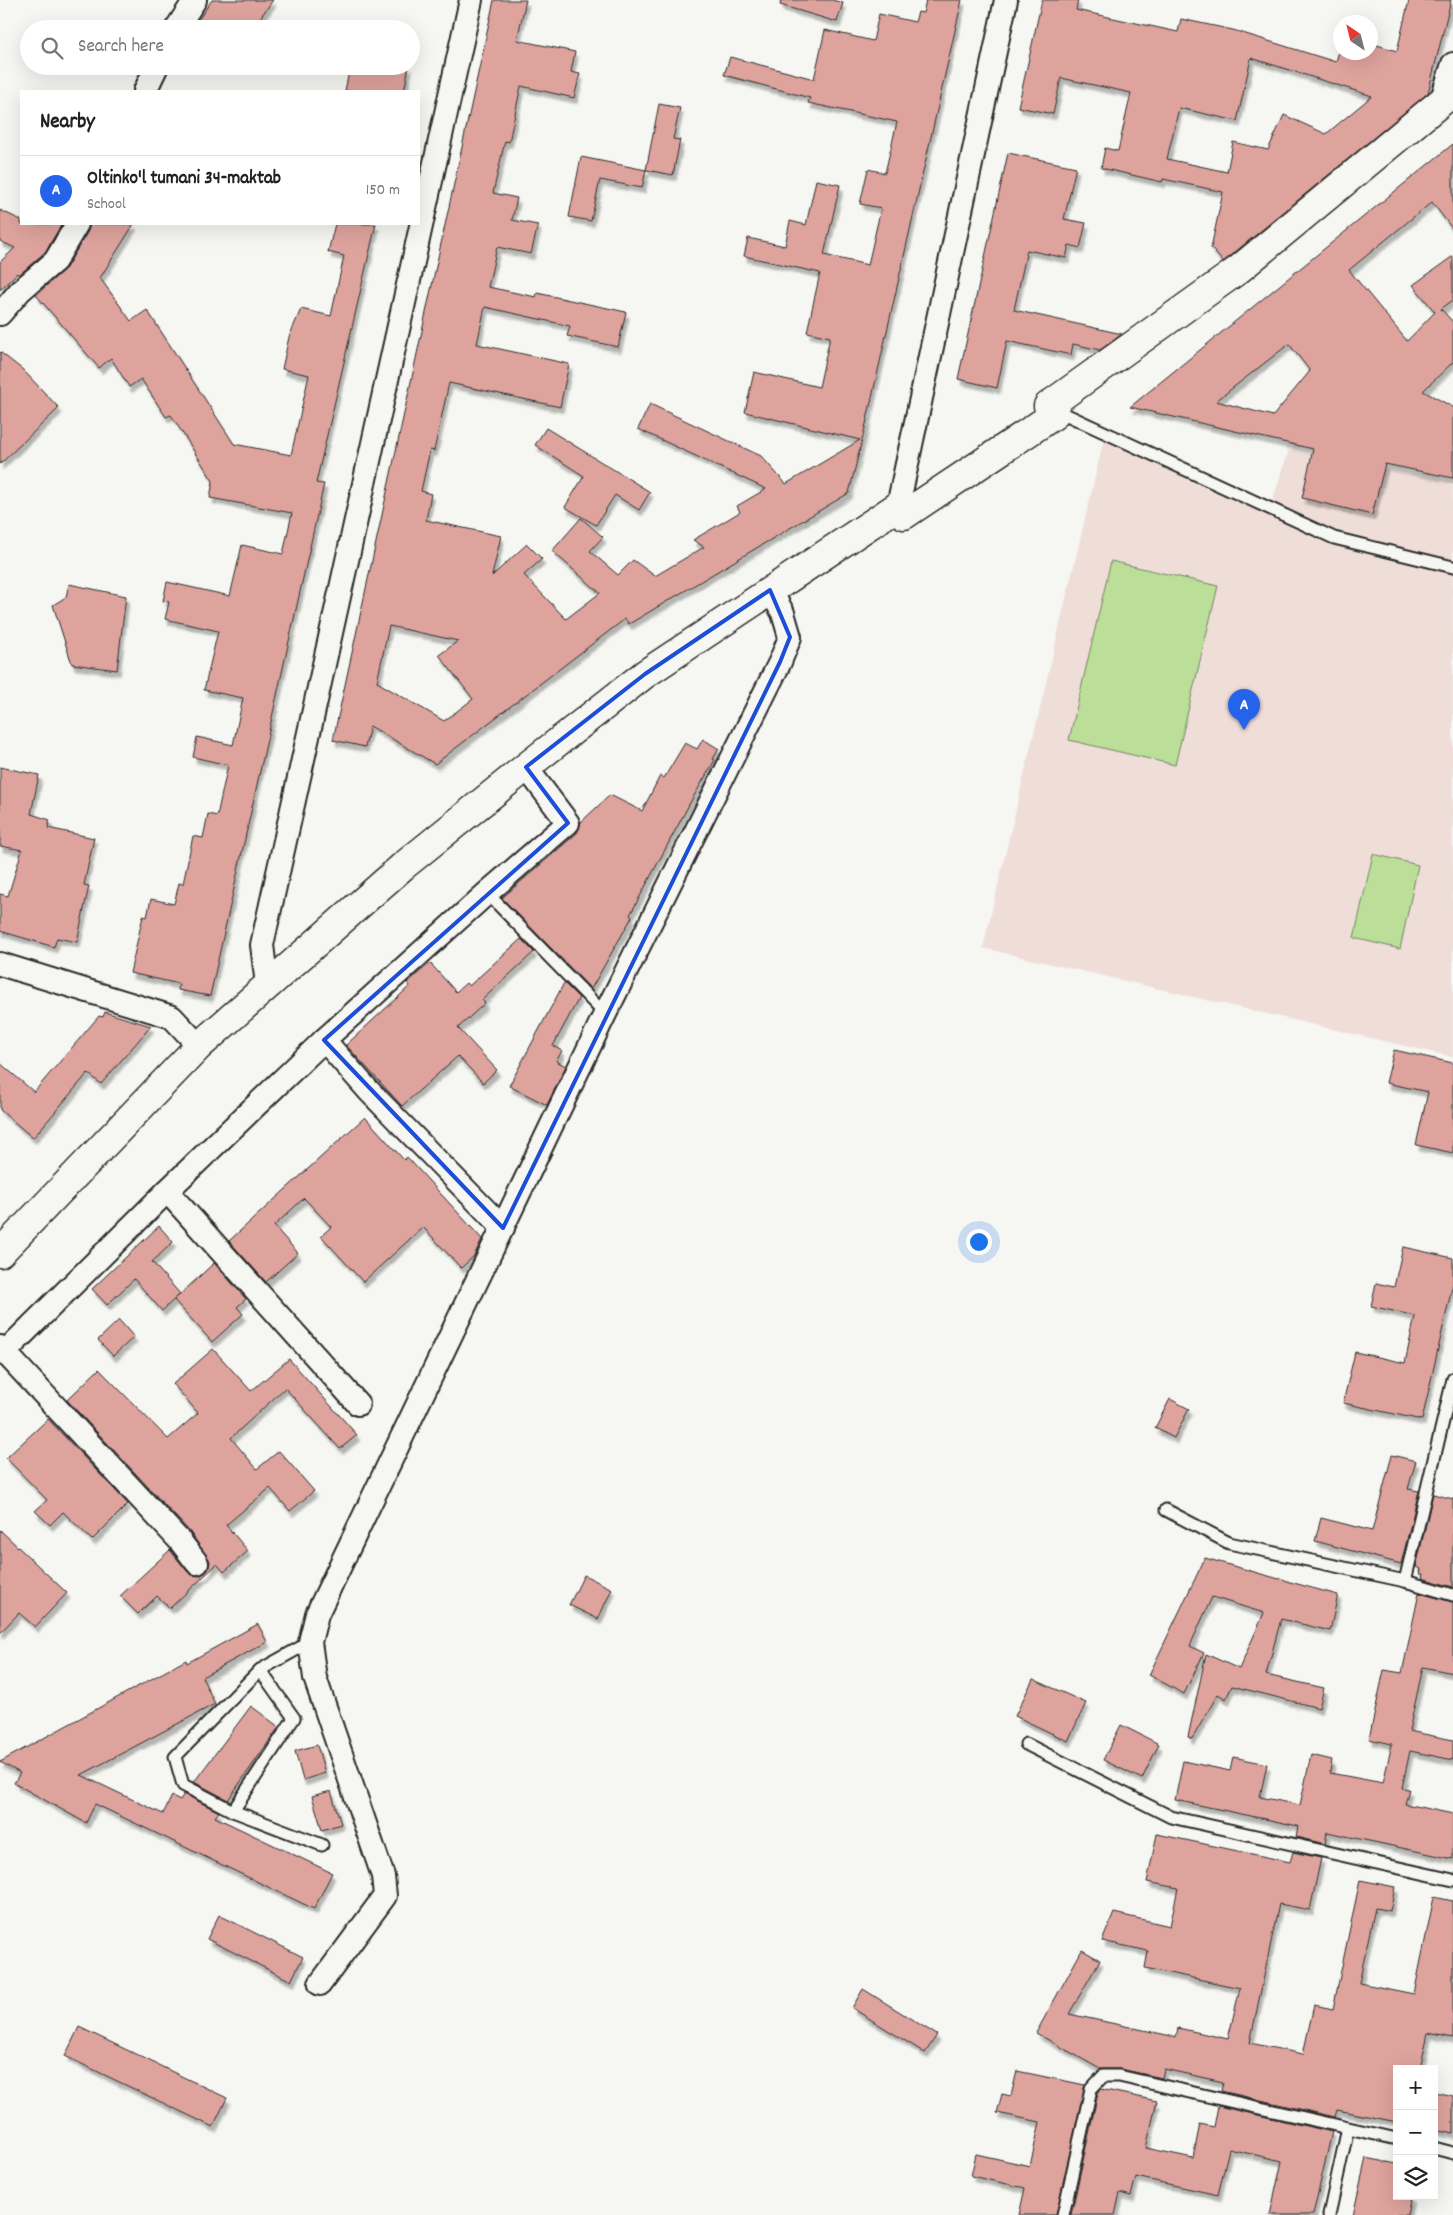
<!DOCTYPE html>
<html lang="en">
<head>
<meta charset="utf-8">
<style>
  :root { --surface:#fff; --page:#f6f6f6; --text:#222; --muted:#767676; --line:#e0e0e0; --accent:#2563eb }
  body { margin:0; font-family:Dekko,sans-serif; background:var(--page); color:var(--text) }
  .controls { position:absolute; right:15px; bottom:15px; display:grid; overflow:hidden; border-radius:0px; box-shadow:0 5px 20px #0002 }
  .controls button { width:45px; height:45px; display:grid; place-items:center; padding:0; border:0; border-bottom:1px solid var(--line); background:var(--surface); color:var(--text); font:25px sans-serif }
  .compass { position:absolute; left:1333px; top:15px; width:45px; height:45px; border-radius:50%; background:var(--surface); box-shadow:0 5px 20px #0002; rotate:325deg }
  .you { position:absolute; left:978px; top:1241px; width:18px; height:18px; margin:-12px; border:4px solid #fff; border-radius:50%; background:#1a73e8; box-shadow:0 0 0 8px #1a73e833 }
  .badge { display:grid; place-items:center; width:32px; height:32px; border-radius:50%; background:var(--accent); color:#fff; font-size:16px; font-weight:700 }
  .pin { position:absolute; translate:-50% -41px; filter:drop-shadow(0 1px 2px #0008) }
  .pin::after { content:''; position:absolute; top:26px; width:18px; height:15px; background:inherit; clip-path:polygon(0 0,100% 0,50% 100%) }
  .list { margin:0; padding:0; list-style:none }
  h2 { display:flex; justify-content:space-between; align-items:center; height:65px; margin:0; padding:0 20px; font-size:21px }
  h2 small { font-size:16px; font-weight:400; color:var(--muted) }
  .list li { display:grid; grid-template-columns:32px 1fr auto; gap:15px; align-items:center; box-sizing:border-box; height:70px; padding:0 20px; border-top:1px solid var(--line) }
  .list b { display:block; font-size:19px; white-space:nowrap }
  .list p { margin:0; font-size:16px; white-space:nowrap; color:var(--muted) }
  .list em { font-size:16px; font-style:normal; color:var(--muted) }
  .icon { flex:none; width:28px; height:28px; fill:none; stroke:currentColor; stroke-width:2; stroke-linecap:round; stroke-linejoin:round }
  .map { position:relative; flex:none; width:1453px; height:2215px; overflow:hidden }
  .search { position:absolute; background:var(--surface); box-shadow:0 5px 20px #0002; left:20px; top:20px; width:400px; height:55px; display:flex; align-items:center; gap:12px; box-sizing:border-box; padding:0 18px; border-radius:28px; color:var(--muted); font-size:19px }
  .panel { position:absolute; background:var(--surface); box-shadow:0 5px 20px #0002; left:20px; top:90px; width:400px; height:135px; border-radius:0px }
  .map>svg:first-child { display:block }
</style>
</head>
<body>
<div class="map">
<svg width="1453" height="2215" viewBox="0 0 1453 2215">
  <defs>
    <filter id="shadow"><feDropShadow dx="3" dy="5.5" stdDeviation="1" flood-color="#0004"/></filter>
  </defs>
  <rect width="100%" height="100%" fill="#f6f6f2"/>
  <filter id="ink" filterUnits="userSpaceOnUse"><feTurbulence type="fractalNoise" baseFrequency=".02" numOctaves="2"/><feDisplacementMap in="SourceGraphic" scale="10" xChannelSelector="R" yChannelSelector="G"/><feConvolveMatrix kernelMatrix="1 2 1 2 8 2 1 2 1" color-interpolation-filters="sRGB"/></filter>
  <g filter="url(#ink)">
    <path fill="#efddd8" d="M1104 439 1269 511 1289 450 1453 482V1057L983 948Z"/>
    <g fill="#bbde98" stroke="#738462">
      <path d="M1111 561 1218 586 1175 765 1069 740Z"/>
      <path d="M1373 854 1418 865 1400 949 1354 938Z"/>
    </g>
    <g fill="#dea39d" stroke="#2b2b2b" fill-rule="evenodd" filter="url(#shadow)">
      <path d="M212 0H273L252 29H192Z"/>
      <path d="M494 0H526L517 40 575 52 571 72 580 74 574 98 521 86 509 142 505 141 493 193 517 198 512 220 538 225 531 254 497 247 488 287 536 297 537 293 626 312 618 347 567 336 570 326 485 307 477 344 569 364 560 407 449 383 434 451 430 450 421 491 431 494 426 520 501 536 492 576 527 544 542 559 524 575 566 619 600 593 552 551 581 518 603 537 590 551 618 575 633 560 655 576 704 547 693 540 740 512 737 506 766 489 638 429 650 404 761 456 786 484 860 440 745 412 754 372 819 387 830 337 807 332 820 273 744 256 748 238 785 246 790 221 806 225 816 180 840 185 824 255 868 265 881 208 860 204 868 169 885 173 897 122 808 103 810 98 724 75 730 57 814 79 825 30 873 41 879 14 915 22 918 12 923 13 926 0H962L866 424 849 493 629 624 625 619 435 764 370 726 365 747 333 740ZM389 626 458 641 439 655 473 699 444 721 377 682Z"/>
      <path d="M781 0H832L843 3 837 22 780 5Z"/>
      <path d="M1042 0H1078L1076 10 1178 32 1181 19 1233 30 1336 62 1340 47V52H1370V43L1397 51 1409 0H1451L1428 93 1223 262 1211 248 1223 192 1163 179 1162 182 1101 168 1105 148 1118 151 1131 93 1061 78 1053 114 1018 107ZM1251 58 1372 96 1326 134 1284 115 1268 150 1233 142 1227 172 1167 159 1179 108 1237 121Z"/>
      <path d="M350 66H409L404 91H345Z"/>
      <path d="M659 104 680 108 673 139 680 140 673 175 646 170 642 188 600 180 591 221 569 217 581 157 646 170Z"/>
      <path d="M1453 144V230L1432 202 1349 270 1407 341 1435 312 1413 285 1453 256V300L1441 309 1453 322V362L1423 391 1453 407V478L1385 464 1372 515 1302 498 1313 449 1130 407ZM1289 344 1310 371 1273 416 1216 401Z"/>
      <path d="M1008 153 1076 167 1064 219 1086 223 1080 248 1069 245 1066 258 1027 250 1014 310 1122 334 1100 350 1073 344 1071 355 1007 341 997 388 958 379Z"/>
      <path d="M0 210 21 220V224H62L45 252 19 275 17 273 0 290V262L15 248 0 241Z"/>
      <path d="M90 224H134L100 278 131 321 147 310 234 444 291 455 309 375 282 369 289 337 301 309 331 316 344 256 328 252 335 224H376L316 483 324 484 210 996 178 990 179 984 130 973 143 916 147 917 151 899 174 904 179 883 183 884 193 836 203 838 208 814 217 816 228 765 193 757 197 737 233 745 243 698 204 690 218 631 165 619 169 602 163 601 167 582 230 596 242 545 283 554 292 513 210 498 213 481 171 415 166 417 141 379 129 387 111 358 99 368 36 295 66 268 88 231Z"/>
      <path d="M0 352 23 370 59 408 0 464Z"/>
      <path d="M546 428 650 492 639 510 615 495 596 525 565 507 584 476 535 445Z"/>
      <path d="M69 584 126 596 117 670 72 664 53 605 66 597Z"/>
      <path d="M703 739 719 749 713 759 715 760 691 801 630 915 632 917 591 989 502 898 577 833 581 822 610 795 642 811 660 776 664 778 685 743 697 749Z"/>
      <path d="M0 767 39 775 31 814 50 820 48 828 94 838 84 885 89 886 77 942 57 938 54 947 0 931V894L8 896 22 850 0 846Z"/>
      <path d="M521 939 534 952 482 1000 485 1003 458 1028 497 1070 483 1083 458 1056 402 1106 346 1045 410 986 407 983 430 963 456 992 466 983 469 986Z"/>
      <path d="M564 983 579 998 553 1046 562 1051 556 1061 566 1066 547 1105 509 1086Z"/>
      <path d="M105 1012 151 1026 101 1084 88 1073 33 1138 0 1110V1063L34 1092 99 1016 103 1017Z"/>
      <path d="M1394 1050 1453 1063V1153L1416 1145 1428 1092 1386 1083Z"/>
      <path d="M365 1117 404 1160 407 1157 482 1239 474 1256 461 1268 423 1227 363 1282 321 1236 331 1227 304 1198 274 1226 298 1253 266 1282 229 1241Z"/>
      <path d="M159 1226 173 1242 152 1262 180 1294 162 1311 134 1279 107 1305 92 1289Z"/>
      <path d="M1403 1247 1453 1258V1283L1422 1420 1343 1403 1355 1352 1405 1363 1415 1316 1371 1306 1376 1283 1394 1287Z"/>
      <path d="M214 1263 246 1299 237 1307 243 1314 212 1342 174 1300Z"/>
      <path d="M119 1320 134 1337 113 1356 98 1340Z"/>
      <path d="M213 1349 251 1391 289 1359 357 1435 340 1449 285 1388 231 1438 257 1469 279 1451 314 1491 290 1511 270 1488 226 1525 248 1551 224 1572 217 1564 170 1608 157 1596 138 1614 120 1596 170 1550 187 1571 192 1575 199 1576 205 1573 209 1568 210 1561 190 1532 67 1400 99 1369 168 1439 198 1413 173 1384Z"/>
      <path d="M1170 1399 1189 1409 1174 1438 1155 1428Z"/>
      <path d="M48 1419 128 1504 92 1540 63 1512 50 1525 35 1511 47 1500 6 1458Z"/>
      <path d="M1392 1455 1416 1461 1408 1489 1419 1491 1401 1564 1315 1541 1321 1518 1372 1531Z"/>
      <path d="M1433 1494 1453 1499V1587L1422 1578 1423 1574H1420L1421 1569 1416 1567Z"/>
      <path d="M0 1530 67 1593 35 1627 19 1613 0 1633Z"/>
      <path d="M1205 1558 1279 1579 1280 1578 1290 1582 1338 1595 1330 1631 1281 1619 1266 1675 1324 1688 1319 1708 1232 1686 1226 1699 1218 1694 1192 1739 1188 1737 1206 1654 1239 1669 1264 1613 1212 1597 1190 1646 1204 1653 1184 1694 1149 1675Z"/>
      <path d="M584 1575 612 1589 598 1619 569 1605Z"/>
      <path d="M1419 1593 1453 1602V1673L1423 1667 1409 1731 1453 1740V1760L1410 1751 1402 1788 1409 1789 1405 1804 1453 1814V1859L1327 1832 1325 1844 1296 1837 1298 1826 1175 1800 1183 1761 1230 1771 1233 1757 1267 1764 1260 1797 1300 1805 1311 1755 1332 1760 1330 1773 1383 1783 1392 1744 1369 1739 1384 1670 1402 1673Z"/>
      <path d="M258 1624 267 1642 202 1677 215 1704 81 1775 163 1814 172 1796 180 1800 184 1794 219 1812 215 1817 332 1873 314 1909 95 1804 86 1823 14 1783 20 1773 0 1762 186 1660 187 1663Z"/>
      <path d="M1033 1679 1086 1703 1068 1741 1015 1716Z"/>
      <path d="M251 1706 279 1727 228 1800 194 1782Z"/>
      <path d="M1121 1725 1159 1744 1142 1779 1103 1760Z"/>
      <path d="M317 1745 325 1773 303 1780 295 1751Z"/>
      <path d="M331 1791 341 1824 322 1830 312 1796Z"/>
      <path d="M1157 1834 1290 1862 1293 1852 1321 1858 1310 1910 1279 1904 1250 2043 1303 2054 1314 2005 1333 2009 1360 1880 1395 1887 1390 1911 1375 1908 1359 1983 1414 1994 1434 1897 1453 1901V2038L1428 2033 1420 2069H1397V2122L1337 2110 1335 2117 1221 2091 1223 2082 1164 2069 1162 2078 1120 2069H1100L1036 2033 1082 1950 1100 1960 1069 2014 1176 2037 1178 2028 1228 2039 1240 1988 1145 1968 1148 1951 1102 1941 1114 1913 1170 1926 1178 1888 1147 1882Z"/>
      <path d="M219 1915 303 1957 291 1981 207 1939Z"/>
      <path d="M863 1989 937 2035 925 2053 852 2008Z"/>
      <path d="M79 2027 227 2098 213 2127 65 2056Z"/>
      <path d="M1017 2071 1085 2085 1056 2215H1019L1025 2188 971 2176 976 2154 1030 2166 1040 2122 997 2113 1002 2094 1011 2096Z"/>
      <path d="M1101 2089 1157 2101 1146 2148 1193 2158 1200 2124 1214 2127 1218 2106 1332 2132 1313 2215H1270L1282 2161 1229 2149 1218 2195 1136 2177 1131 2196 1120 2193 1115 2215H1071L1098 2093Z"/>
      <path d="M1434 2092 1453 2096V2134L1434 2130Z"/>
      <path d="M1366 2158 1397 2164V2196H1411L1407 2215H1353Z"/>
    </g>
    <g fill="none" stroke-linecap="round" stroke-linejoin="round">
      <defs>
        <g id="lane">
          <path d="M1054 409 1334 538 1453 567"/>
          <path d="M487 893 605 1014"/>
          <path d="M1166 1510 1229 1543 1405 1581 1453 1595"/>
          <path d="M1405 1581 1453 1379"/>
          <path d="M260 1670 175 1757 183 1785 233 1811 322 1845"/>
          <path d="M1026 1744 1171 1817 1453 1880"/>
          <path d="M233 1811 294 1718 260 1670 310 1642"/>
          <path d="M1434 2148 1453 2153"/>
          <path d="M1063 2215 1091 2089 1103 2076H1119L1397 2139"/>
          <path d="M1329 2215 1348 2128"/>
        </g>
        <g id="street">
          <path d="M176 29 195 0"/>
          <path d="M145 91 157 66"/>
          <path d="M1441 102 1453 64"/>
          <path d="M0 314 20 291 55 261 77 224"/>
          <path d="M898 506 1006 0"/>
          <path d="M0 964 172 1017 199 1046"/>
          <path d="M267 985 262 945 471 0"/>
          <path d="M324 1040 487 893 568 823 526 767"/>
          <path d="M167 1191 358 1404"/>
          <path d="M0 1347 180 1541 197 1563"/>
          <path d="M5 1352 167 1191 324 1040 369 1091 503 1228"/>
          <path d="M320 1984 385 1896 383 1876 315 1678 310 1642 317 1614 605 1014 780 662 790 637 783 613 770 590"/>
        </g>
        <path id="secondary" d="M0 1253 199 1046 402 867 526 767 645 674 898 506 904 515 1054 415 1048 406 1238 270 1453 92"/>
      </defs>
      <use href="#lane" stroke="#2b2b2b" stroke-width="15"/>
      <use href="#street" stroke="#2b2b2b" stroke-width="26"/>
      <use href="#secondary" stroke="#2b2b2b" stroke-width="31"/>
      <use href="#lane" stroke="#f6f6f2" stroke-width="11"/>
      <use href="#street" stroke="#f6f6f2" stroke-width="22"/>
      <use href="#secondary" stroke="#f6f6f2" stroke-width="28"/>
    </g>
  </g>
  <path fill="none" stroke="#1d4ed8" stroke-width="4" stroke-linejoin="round" d="M770 590 790 637 780 662 503 1228 324 1040 568 823 526 767 645 674Z"/>
</svg>
<div class="controls">
<button>+</button>
<button>−</button>
<button><svg class="icon" aria-label="layers" viewBox="0 0 24 24"><path d="M12 4l9 5-9 5-9-5zM3 14l9 5 9-5"/></svg></button>
</div>
<svg class="compass" viewBox="-18 -18 36 36"><path d="M0-13l5 13h-10z" fill="#e53935"/><path d="M0 13l5-13h-10z" fill="#767676"/></svg>
<div class="you"></div>
<div class="pin badge" style="left:1244px;top:730px">A</div>
<div class="search"><svg class="icon" aria-label="search" viewBox="0 0 24 24"><circle cx="10" cy="10" r="6"/><path d="M15 15l6 6"/></svg>Search here</div>
<section class="panel">
<h2>Nearby<small></small></h2>
<ul class="list">
<li><span class="badge">A</span><div><b>Oltinko'l tumani 34-maktab</b><p>School</p></div><em>150 m</em></li>
</ul>
</section>
</div>
</body>
</html>
